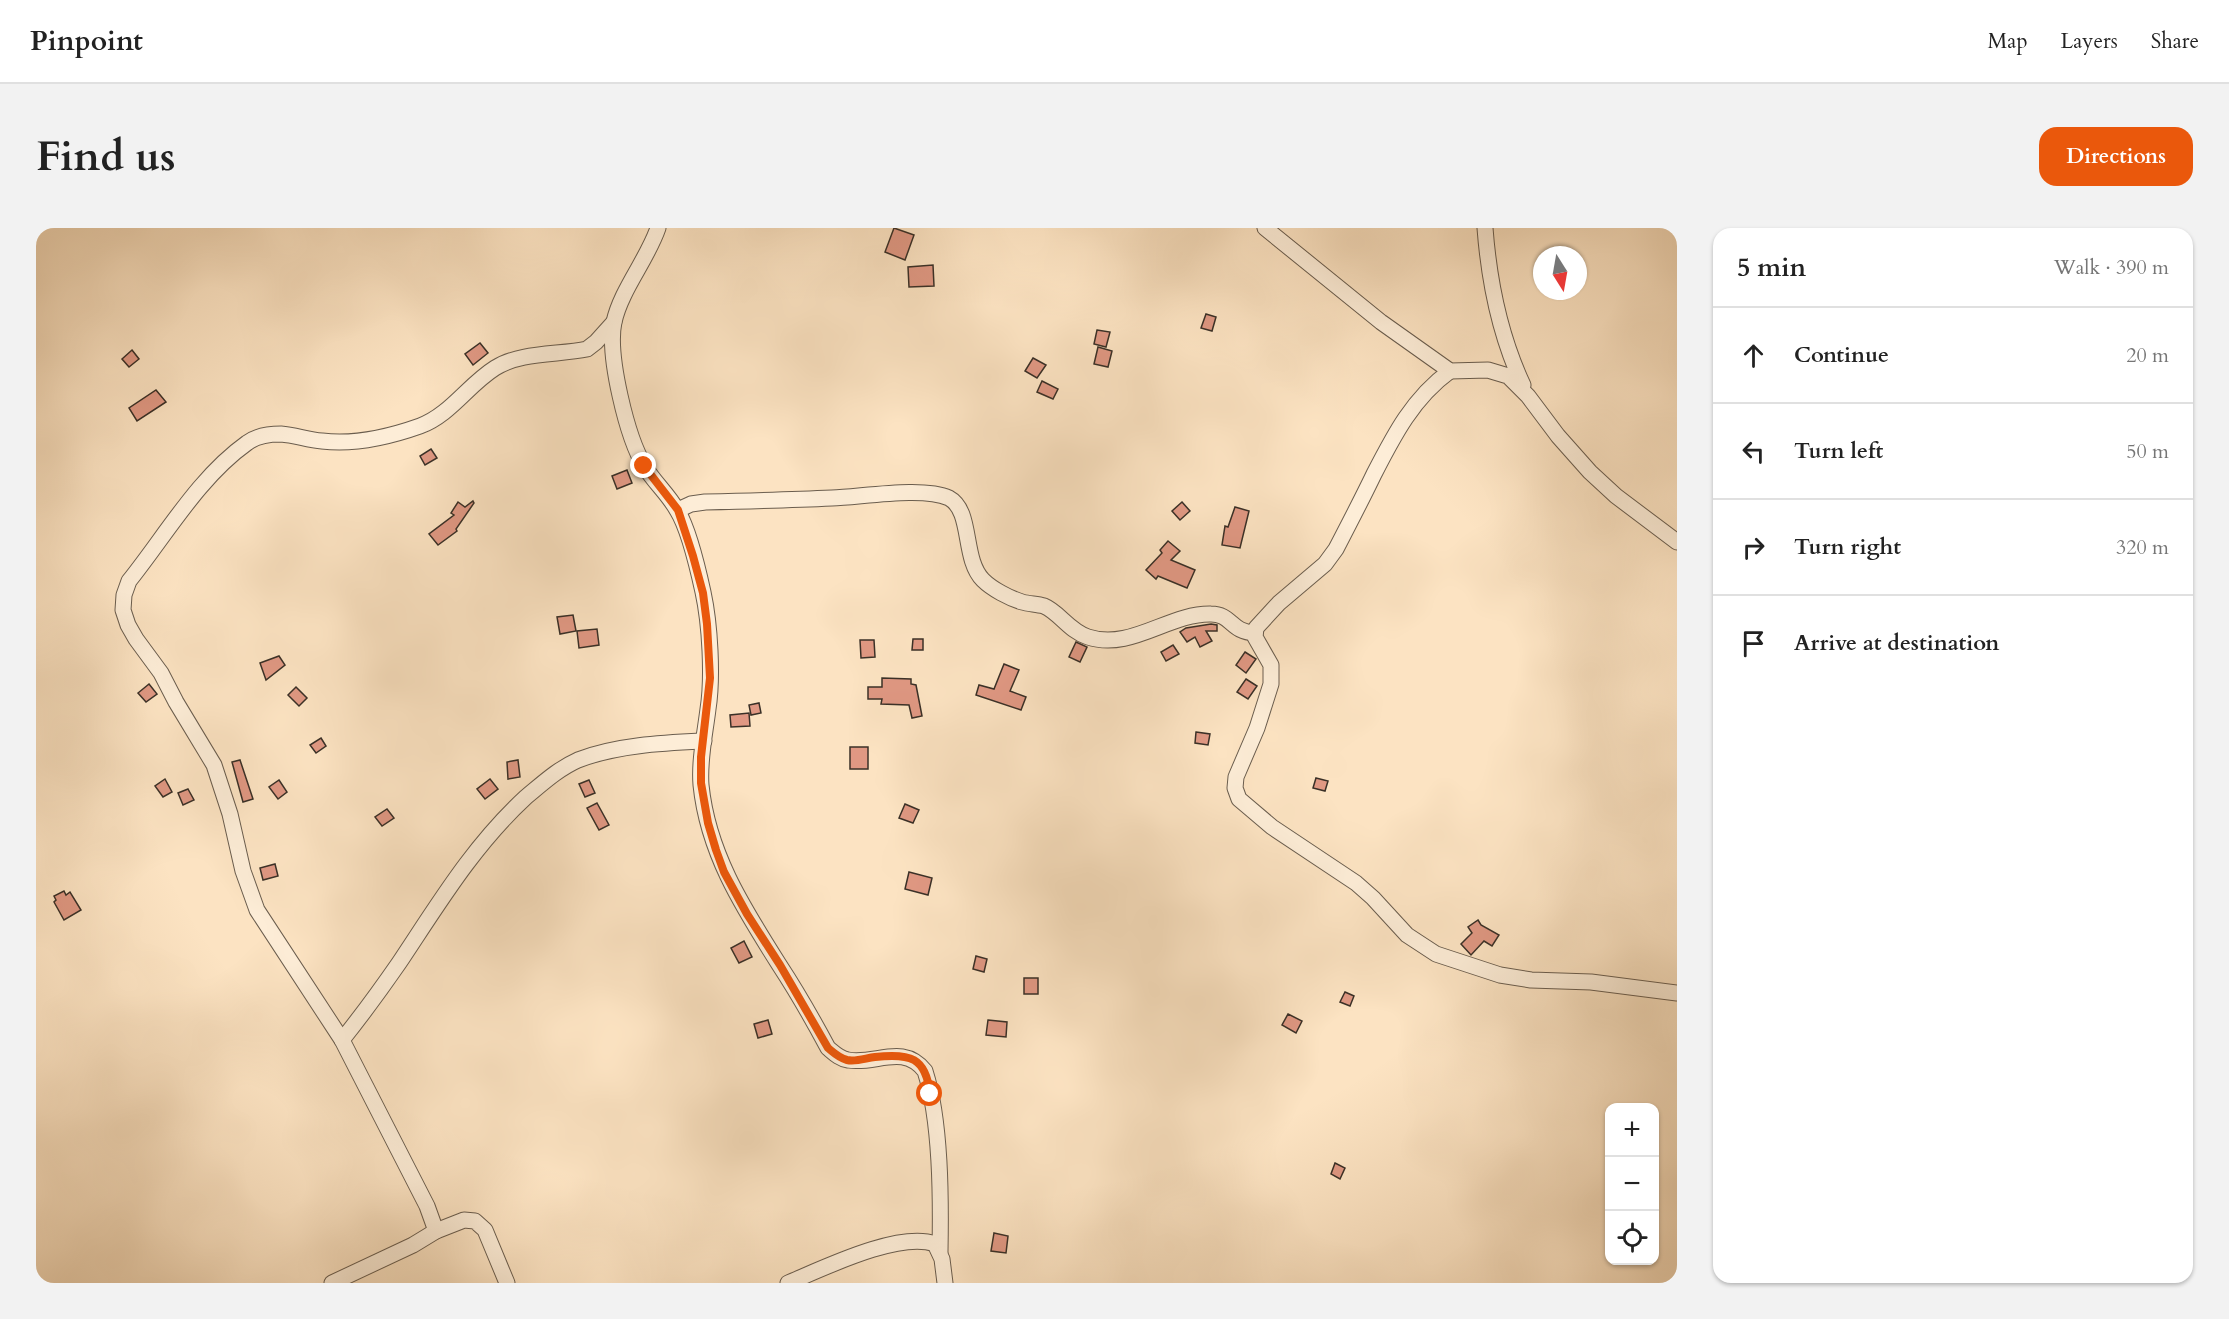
<!DOCTYPE html>
<html lang="en">
<head>
<meta charset="utf-8">
<style>
  :root { --surface:#fff; --page:#f2f2f2; --text:#222; --muted:#767676; --line:#e0e0e0; --accent:#ea580c }
  body { margin:0; font-family:Cardo,serif; background:var(--page); color:var(--text) }
  .controls { position:absolute; right:18px; bottom:18px; display:grid; overflow:hidden; border-radius:12px; box-shadow:0 2px 4px #0004 }
  .controls button { width:54px; height:54px; display:grid; place-items:center; padding:0; border:0; border-bottom:2px solid var(--line); background:var(--surface); color:var(--text); font:30px sans-serif }
  .compass { position:absolute; left:1497px; top:18px; width:54px; height:54px; border-radius:50%; background:var(--surface); box-shadow:0 2px 4px #0004; rotate:169deg }
  .stop { position:absolute; width:18px; height:18px; margin:-14px; border:4px solid #ea580c; border-radius:50%; background:#fff }
  .stop.end { background:#ea580c; border-color:#fff; box-shadow:0 2px 6px #0008 }
  .list { margin:0; padding:0; list-style:none }
  h2 { display:flex; justify-content:space-between; align-items:center; height:78px; margin:0; padding:0 24px; font-size:26px }
  h2 small { font-size:20px; font-weight:400; color:var(--muted) }
  .list li { display:grid; grid-template-columns:39px 1fr auto; gap:18px; align-items:center; box-sizing:border-box; height:96px; padding:0 24px; border-top:2px solid var(--line) }
  .list b { display:block; font-size:22px; white-space:nowrap }
  .list em { font-size:20px; font-style:normal; color:var(--muted) }
  .icon { flex:none; width:33px; height:33px; fill:none; stroke:currentColor; stroke-width:2; stroke-linecap:round; stroke-linejoin:round }
  .map { position:relative; flex:none; width:1641px; height:1055px; overflow:hidden; border-radius:18px }
  header { display:flex; align-items:center; gap:36px; box-sizing:border-box; height:84px; padding:0 30px; background:var(--surface); border-bottom:2px solid var(--line) }
  header strong { font-size:28px }
  nav { display:flex; gap:33px; margin-inline-start:auto; font-size:21px }
  .intro { display:flex; align-items:center; justify-content:space-between; box-sizing:border-box; height:144px; padding:0 36px }
  h1 { margin:0; font-size:42px }
  .button { padding:15px 27px; border-radius:18px; background:var(--accent); color:#fff; font-size:21px; font-weight:700 }
  main { display:flex; gap:36px; padding:0 36px }
  aside { flex:1; background:var(--surface); border-radius:18px; box-shadow:0 2px 4px #0004 }
  .map>svg:first-child { display:block }
</style>
</head>
<body>
<header>
<strong>Pinpoint</strong>
<nav><a>Map</a><a>Layers</a><a>Share</a></nav>
</header>
<div class="intro"><h1>Find us</h1><a class="button">Directions</a></div>
<main>
<div class="map">
<svg width="1641" height="1055" viewBox="0 0 1641 1055">
  <rect width="100%" height="100%" fill="#fce3c2"/>
  <filter id="stains"><feTurbulence type="fractalNoise" baseFrequency=".00333" numOctaves="4"/><feColorMatrix values="0 0 0 0 .2 0 0 0 0 .09 0 0 0 0 .02 0 0 0 .5 -.17"/></filter>
  <radialGradient id="worn" r=".72"><stop offset=".6" stop-color="#630" stop-opacity="0"/><stop offset="1" stop-color="#630" stop-opacity=".3"/></radialGradient>
  <g fill="#e09883" stroke="#3a3027" stroke-width="1.5">
    <path d="M858 0 878 7 869 32 849 24Z"/>
    <path d="M897 37 898 58 873 59 872 39Z"/>
    <path d="M1170 86 1180 89 1176 103 1165 100Z"/>
    <path d="M1061 102 1074 104 1070 119 1058 116Z"/>
    <path d="M444 115 452 125 437 137 429 126Z"/>
    <path d="M1062 119 1076 123 1072 139 1058 136Z"/>
    <path d="M96 122 103 131 93 139 86 131Z"/>
    <path d="M997 130 1010 137 1001 150 989 143Z"/>
    <path d="M1006 153 1022 161 1017 171 1001 164Z"/>
    <path d="M120 162 130 174 101 193 93 180Z"/>
    <path d="M395 221 401 230 389 237 384 228Z"/>
    <path d="M591 242 596 255 581 261 576 248Z"/>
    <path d="M437 273 438 275 420 301 421 303 402 317 393 306 418 287 415 285 422 274 429 279Z"/>
    <path d="M1146 274 1154 283 1144 292 1136 283Z"/>
    <path d="M1199 279 1213 283 1204 320 1186 317 1189 298 1192 299Z"/>
    <path d="M1132 313 1144 323 1135 332 1159 342 1151 360 1122 348 1120 351 1110 342 1126 325 1124 322Z"/>
    <path d="M537 387 540 403 524 406 521 389Z"/>
    <path d="M1175 396 1181 397V403H1170L1176 413 1164 419 1159 409 1151 414 1144 404 1150 400Z"/>
    <path d="M561 401 563 417 543 420 541 403Z"/>
    <path d="M877 411H887V422H876Z"/>
    <path d="M824 412H838L839 429 825 430Z"/>
    <path d="M1040 414 1051 419 1044 434 1033 429Z"/>
    <path d="M1137 417 1143 426 1130 433 1125 424Z"/>
    <path d="M1209 424 1220 431 1210 445 1200 437Z"/>
    <path d="M243 428 249 437 230 452 224 435Z"/>
    <path d="M968 436 983 442 974 463 990 469 985 482 940 467 943 457 958 461Z"/>
    <path d="M846 450 875 451V456L880 457 886 488 876 490 873 477 845 476 846 471H832V459H846Z"/>
    <path d="M1210 451 1221 458 1212 471 1201 464Z"/>
    <path d="M113 456 121 466 110 474 102 465Z"/>
    <path d="M260 459 271 470 263 478 252 467Z"/>
    <path d="M723 475 725 485 715 487 713 477Z"/>
    <path d="M713 485 714 498 695 499 694 487Z"/>
    <path d="M1160 504 1174 506 1172 517 1159 515Z"/>
    <path d="M285 510 290 518 280 525 274 517Z"/>
    <rect x="814" y="519" width="18" height="22"/>
    <path d="M204 532 217 571 207 574 196 534Z"/>
    <path d="M482 532 484 549 472 551 471 534Z"/>
    <path d="M1280 550 1292 553 1289 563 1277 560Z"/>
    <path d="M129 551 136 564 127 569 119 558Z"/>
    <path d="M454 551 462 561 449 571 441 561Z"/>
    <path d="M243 552 251 564 242 571 233 559Z"/>
    <path d="M553 552 559 565 549 569 543 556Z"/>
    <path d="M152 561 158 572 147 577 142 565Z"/>
    <path d="M561 575 573 597 563 602 551 580Z"/>
    <path d="M869 576 883 582 877 595 863 590Z"/>
    <path d="M351 581 358 590 346 598 339 589Z"/>
    <path d="M239 636 242 648 227 652 224 640Z"/>
    <path d="M873 644 896 650 892 667 869 661Z"/>
    <path d="M28 663 30 667 34 664 45 682 28 692 18 674 20 672 18 668Z"/>
    <path d="M1442 692 1445 697 1463 707 1456 718 1448 713 1435 727 1425 716 1436 705 1432 699Z"/>
    <path d="M708 713 716 729 703 735 695 720Z"/>
    <path d="M940 728 951 731 948 744 937 741Z"/>
    <rect x="988" y="750" width="14" height="16"/>
    <path d="M1309 764 1318 768 1314 778 1304 774Z"/>
    <path d="M1252 786 1266 793 1260 805 1246 797Z"/>
    <path d="M732 792 736 806 722 810 718 796Z"/>
    <path d="M952 792 971 794 970 809 950 807Z"/>
    <path d="M1299 935 1309 940 1304 951 1295 946Z"/>
    <path d="M958 1005 972 1008 970 1025 955 1023Z"/>
  </g>
  <g fill="none" stroke-linecap="round" stroke-linejoin="round">
    <defs>
      <g id="minor">
        <path d="M622 0C611 32 585 62 578 94 571 127 591 210 609 239 618 254 632 266 641 282 653 301 662 341 667 364 674 396 677 449 672 481 669 506 663 532 665 557 672 626 708 681 744 738 761 764 777 792 792 820 798 825 804 831 812 832 840 837 867 815 889 843 905 893 905 971 904 1024"/>
        <path d="M1229 0 1345 94 1414 143 1452 142 1472 148 1492 168 1522 208 1554 244 1580 268 1641 314"/>
        <path d="M1449 0C1453 53 1464 108 1487 157"/>
        <path d="M1414 143C1377 170 1358 207 1338 246 1326 271 1313 296 1300 321L1289 336 1243 375 1220 400 1219 409 1235 437V456L1221 500 1200 549 1199 560 1203 571 1236 599 1320 655 1337 670 1371 707 1400 726 1464 747 1495 752 1555 754 1641 765"/>
        <path d="M642 282 655 276 669 274C711 273 753 272 796 270 826 269 887 258 913 270 937 283 926 331 947 352 956 361 973 370 986 374 993 376 1001 376 1008 378 1023 384 1033 403 1052 409 1095 423 1133 385 1175 386 1196 386 1194 404 1219 405"/>
        <path d="M306 812C326 787 345 761 363 735 403 675 437 618 490 569 507 555 522 541 542 532 581 517 627 515 668 513"/>
        <path d="M400 1003 391 978 306 812 221 682 207 643 194 586 178 537 140 474 125 445 100 411 92 397 87 382 88 367 93 353C130 307 162 250 211 215 220 208 233 206 245 206 259 207 272 212 286 213 318 217 353 209 384 198 414 187 432 157 459 140 484 124 522 127 551 121L560 114 578 94"/>
        <path d="M296 1055 377 1017 400 1003 428 992 439 993 449 1002 471 1055"/>
        <path d="M752 1055C788 1040 863 1003 899 1016L906 1031 909 1055"/>
      </g>
    </defs>
    <use href="#minor" stroke="#6a5d4e" stroke-width="17"/>
    <use href="#minor" stroke="#fdedd7" stroke-width="15"/>
  </g>
  <g fill="none" stroke-linecap="round" stroke-linejoin="round">
    <path stroke="#ea580c" stroke-width="8" d="M608 238 642 282 657 328 667 365 671 396 674 450 665 529V555L672 595 680 622 688 644 711 686 744 737 792 820C798 825 803 830 811 832 820 834 830 830 839 829 874 825 890 829 894 866"/>
  </g>
  <rect width="100%" height="100%" filter="url(#stains)"/>
  <rect width="100%" height="100%" fill="url(#worn)"/>
</svg>
<div class="controls">
<button>+</button>
<button>−</button>
<button><svg class="icon" aria-label="locate" viewBox="0 0 24 24"><circle cx="12" cy="12" r="6"/><path d="M12 2v4M12 18v4M2 12h4M18 12h4"/></svg></button>
</div>
<svg class="compass" viewBox="-18 -18 36 36"><path d="M0-13l5 13h-10z" fill="#e53935"/><path d="M0 13l5-13h-10z" fill="#767676"/></svg>
<div class="stop" style="left:894px;top:866px"></div>
<div class="stop end" style="left:608px;top:238px"></div>
</div>
<aside>
<h2>5 min<small>Walk · 390 m</small></h2>
<ul class="list">
<li><svg class="icon" aria-label="ahead" viewBox="0 0 24 24"><path d="M12 20V5M6 11l6-6 6 6"/></svg><div><b>Continue</b></div><em>20 m</em></li>
<li><svg class="icon" aria-label="left" viewBox="0 0 24 24"><path d="M17 20v-9H6M10 6l-5 5 5 5"/></svg><div><b>Turn left</b></div><em>50 m</em></li>
<li><svg class="icon" aria-label="right" viewBox="0 0 24 24"><path d="M7 20v-9h11M14 6l5 5-5 5"/></svg><div><b>Turn right</b></div><em>320 m</em></li>
<li><svg class="icon" aria-label="arrive" viewBox="0 0 24 24"><path d="M6 21V4h12l-3 4 3 4H6"/></svg><div><b>Arrive at destination</b></div></li>
</ul>
</aside>
</main>
</body>
</html>
